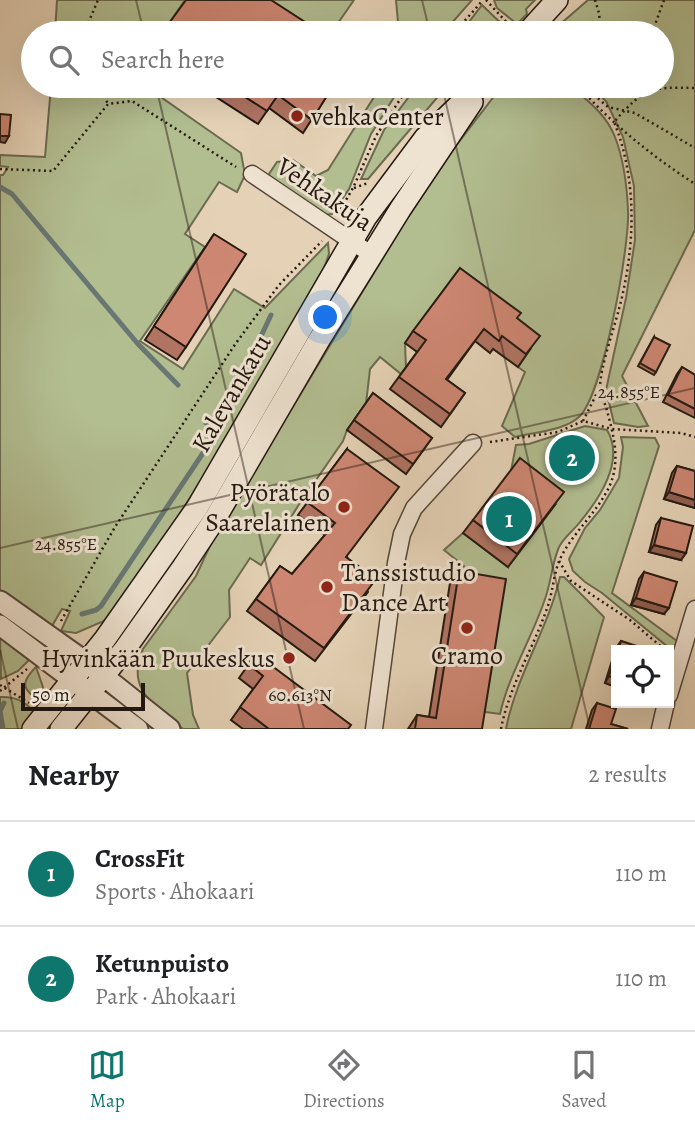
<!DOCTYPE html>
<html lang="en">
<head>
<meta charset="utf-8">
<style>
  :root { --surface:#fff; --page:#f6f6f6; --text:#202124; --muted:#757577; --line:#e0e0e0; --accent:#0f766e }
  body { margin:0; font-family:Alegreya,serif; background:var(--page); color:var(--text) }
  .controls { position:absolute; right:21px; bottom:21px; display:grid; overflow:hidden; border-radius:0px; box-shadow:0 7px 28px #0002 }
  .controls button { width:63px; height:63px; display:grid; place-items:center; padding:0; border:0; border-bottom:2px solid var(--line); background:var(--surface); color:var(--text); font:35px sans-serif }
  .scale { position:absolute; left:21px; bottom:18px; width:124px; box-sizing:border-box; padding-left:7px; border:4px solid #241911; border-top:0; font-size:19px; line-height:24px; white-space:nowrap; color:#241911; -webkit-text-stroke:5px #eee2d0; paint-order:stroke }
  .you { position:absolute; left:326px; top:318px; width:24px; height:24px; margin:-18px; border:5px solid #fff; border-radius:50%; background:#1a73e8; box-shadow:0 0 0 10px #1a73e833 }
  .badge { display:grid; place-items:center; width:46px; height:46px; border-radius:50%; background:var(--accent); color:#fff; font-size:23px; font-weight:700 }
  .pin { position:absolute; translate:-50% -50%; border:4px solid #fff; box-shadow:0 2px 7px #0006 }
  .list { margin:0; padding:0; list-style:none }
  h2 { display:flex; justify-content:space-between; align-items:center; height:91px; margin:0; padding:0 28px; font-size:30px }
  h2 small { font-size:23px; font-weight:400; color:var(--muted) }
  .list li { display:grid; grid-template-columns:46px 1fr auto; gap:21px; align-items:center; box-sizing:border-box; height:105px; padding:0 28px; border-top:2px solid var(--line) }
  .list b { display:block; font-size:26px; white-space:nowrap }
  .list p { margin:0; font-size:23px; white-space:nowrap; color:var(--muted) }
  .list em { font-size:23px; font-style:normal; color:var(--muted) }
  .icon { flex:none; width:38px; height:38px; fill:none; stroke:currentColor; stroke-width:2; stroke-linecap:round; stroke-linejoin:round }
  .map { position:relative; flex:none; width:695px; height:729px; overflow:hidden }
  .search { position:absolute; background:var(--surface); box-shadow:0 7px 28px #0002; left:21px; right:21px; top:21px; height:77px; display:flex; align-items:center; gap:18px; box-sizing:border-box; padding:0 24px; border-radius:38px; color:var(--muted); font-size:26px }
  .sheet { height:301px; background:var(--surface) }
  nav { display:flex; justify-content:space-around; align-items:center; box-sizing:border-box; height:98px; border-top:2px solid var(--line); background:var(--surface); font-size:19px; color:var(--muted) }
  nav a { display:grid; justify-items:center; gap:4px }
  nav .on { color:var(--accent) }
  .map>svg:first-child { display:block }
</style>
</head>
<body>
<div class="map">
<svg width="695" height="729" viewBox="0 0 695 729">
  <rect width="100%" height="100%" fill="#e5d2b6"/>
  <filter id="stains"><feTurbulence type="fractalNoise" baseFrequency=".00286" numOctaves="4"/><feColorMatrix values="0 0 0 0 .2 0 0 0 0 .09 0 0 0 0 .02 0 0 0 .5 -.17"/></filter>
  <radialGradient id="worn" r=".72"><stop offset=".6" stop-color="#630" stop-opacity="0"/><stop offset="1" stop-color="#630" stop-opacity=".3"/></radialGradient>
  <g fill="#b2bd90" stroke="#6b6b50" stroke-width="2">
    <path d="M57 0H185L162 33H55Z"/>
    <path d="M241 0H354L331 33H292Z"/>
    <path d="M396 0H472L443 33H399Z"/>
    <path d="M494 0H535L526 9 527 14 517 24 497 8Z"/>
    <path d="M588 0H695V230L622 376 648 426 638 427 614 423 606 390 626 298 635 240 634 186 623 137 606 101 590 86H662V33H550Z"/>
    <path d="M482 5 510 32 509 33H466L469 22Z"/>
    <path d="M51 86H145L241 153 245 175 237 192 219 182 185 234 205 247 140 341 183 369 234 289 265 308 328 243 329 254 324 268 211 465 152 557 104 621 76 633 61 631 70 611 62 609 52 626 48 625 0 593V175H3L8 167 0 166V155L45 157Z"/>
    <path d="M381 86H401L371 134 349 189 332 214 324 215 270 179 269 174 277 162 293 160 316 176 328 170Z"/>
    <path d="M417 86H447L368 179H361L384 130Z"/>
    <path d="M502 86H570C588 101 606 114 615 137 623 158 627 187 628 210 630 246 603 392 580 416 565 431 534 432 515 437L502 426 525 372 518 367 531 348 508 331 405 343 406 368 401 374 380 357 370 369 366 404 347 430 343 441 298 506 261 565 250 558 229 590 230 617 187 673 193 715 199 729H183C155 705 125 690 143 649L196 576 215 535 406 220 445 160Z"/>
    <path d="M585 426 607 430C625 460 599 499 580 522 573 531 564 537 559 547 552 563 551 583 545 599 532 638 509 674 500 714L478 711 459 574 464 566 444 550 463 533 508 567 511 471 516 445 529 444Z"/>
    <path d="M621 437 655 438 659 446 612 593 677 641 673 651 602 593 585 582 573 571 569 559 585 528 600 510 619 478 623 447Z"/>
    <path d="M560 577H564L604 617 571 729H506C516 676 548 629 560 577Z"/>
    <path d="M0 637 29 660 18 671 1 679Z"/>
    <path d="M36 667 43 687 41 702C23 690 19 684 36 667Z"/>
    <path d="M0 697C15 696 25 701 34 712L24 729H0Z"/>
  </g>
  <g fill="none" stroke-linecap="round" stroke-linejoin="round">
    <g stroke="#687773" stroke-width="5">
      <path d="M0 187 12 194 138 344 178 385"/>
      <path d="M206 423 217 430"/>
      <path d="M82 614 96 610 101 606 213 438 245 380 255 349 271 315"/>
      <path d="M3 729 0 711 4 703"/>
    </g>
    <defs>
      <g id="minor">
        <path d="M252 174 372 255"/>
        <path d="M669 695 695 609"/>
        <path d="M374 729 396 563 402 534 414 508 473 443"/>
        <path d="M660 729 666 703"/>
      </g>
      <g id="tertiary">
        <path d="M0 601 86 662 170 729"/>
        <path d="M0 625 138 729"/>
      </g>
      <g id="secondary">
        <path d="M527 33 557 0"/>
        <path d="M33 729 105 639 197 508 366 217 425 138 479 86"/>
        <path d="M61 729 125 649 183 567 216 517 319 340 401 208 472 102"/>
      </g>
    </defs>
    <use href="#minor" stroke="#54473a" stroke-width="19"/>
    <use href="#tertiary" stroke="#54473a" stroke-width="23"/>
    <use href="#secondary" stroke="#241911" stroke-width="24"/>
    <g stroke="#241911" stroke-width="2.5" stroke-dasharray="2 3.5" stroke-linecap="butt">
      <path d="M486 0 510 26"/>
      <path d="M595 0 599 13 601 33"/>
      <path d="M84 33 98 0"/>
      <path d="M454 33 483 0"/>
      <path d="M461 33 462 25"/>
      <path d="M652 33 664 0"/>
      <path d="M99 86 108 104"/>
      <path d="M578 86C612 124 652 156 695 184"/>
      <path d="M580 86 587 89 608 107 635 113 695 148"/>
      <path d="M638 96 640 86"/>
      <path d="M0 169 53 171 108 104 132 101 236 167"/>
      <path d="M354 188 368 183"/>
      <path d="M338 214 353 188 376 136 409 86"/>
      <path d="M583 421 600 387"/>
      <path d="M490 442 558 432 583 421 612 429 681 433 695 437"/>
      <path d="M559 561 571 581 630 620 665 650"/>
      <path d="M61 621 115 527 236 343 279 285 322 241"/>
      <path d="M0 685 29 703"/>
      <path d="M0 691 27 669"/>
      <path d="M501 729C509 687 532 651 546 611 553 594 553 575 560 559 573 532 598 512 610 485 621 459 613 433 606 407 604 401 600 393 600 387 600 369 614 328 619 309 635 249 638 181 614 122 645 87 650 87 695 88"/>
    </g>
    <use href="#minor" stroke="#eee2d0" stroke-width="16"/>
    <use href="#tertiary" stroke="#eee2d0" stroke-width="19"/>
    <use href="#secondary" stroke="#eee2d0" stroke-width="21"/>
  </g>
  <g fill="#b17463" stroke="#241911" stroke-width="2">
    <path d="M199 86H333L303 133 269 108 258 124Z"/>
    <path d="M214 234 186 347 177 360 145 340Z"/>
    <path d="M517 319 531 348 518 367 493 349 490 353 475 341 447 380 465 393 441 427 390 389 417 352 405 343 413 331Z"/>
    <path d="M654 337 656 372 654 375 638 366Z"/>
    <path d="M682 367 695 375V418L663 402 677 374Z"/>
    <path d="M373 393 432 438 406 474 347 430Z"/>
    <path d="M347 449V557L368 592 315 661 247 611 280 566 292 574 325 535 298 515Z"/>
    <path d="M677 466 695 471V508L664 499 672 473Z"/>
    <path d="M555 505 508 567 463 533 473 520Z"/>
    <path d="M661 518 681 560 649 552 656 525Z"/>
    <path d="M459 571 482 729H408L417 715 429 717 450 583Z"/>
    <path d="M644 572 664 614 631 605 639 579Z"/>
    <path d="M621 641 645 650H616V687L605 683 616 648Z"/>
    <path d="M256 654 348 729H243L231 720 253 689 239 678Z"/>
    <path d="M597 703 611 724 628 729H586L592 710Z"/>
  </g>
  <g fill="#905e50" stroke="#241911" stroke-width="2">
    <path d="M0 136H9L5 143 0 142Z"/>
    <path d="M669 492 695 500V508L664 499Z"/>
    <path d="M654 545 686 553 681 560 649 552Z"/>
    <path d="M636 598 669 608 664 614 631 605Z"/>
    <path d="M609 676 616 678V687L605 683Z"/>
  </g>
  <g fill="#ce8773" stroke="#241911" stroke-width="2">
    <path d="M186 0H271L322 33H162Z"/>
    <path d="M228 86H333L312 120 278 95 267 111Z"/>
    <path d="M0 114 11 115 9 136H0Z"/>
    <path d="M214 234 246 254 186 347 154 326Z"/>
    <path d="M460 268 521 313 517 318 540 336 526 354 502 336 499 341 484 329 446 379 465 393 450 414 399 377 426 340 413 331Z"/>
    <path d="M654 337 670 345 656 372 640 363Z"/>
    <path d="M682 367 695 375V409L668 395Z"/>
    <path d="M373 393 432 438 413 464 354 420Z"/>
    <path d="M347 449 399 487 346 557 376 579 324 648 256 599 280 566 292 574 335 523 307 502Z"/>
    <path d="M520 458 564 492 517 554 473 520Z"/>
    <path d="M677 466 695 471V500L669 492Z"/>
    <path d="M661 518 693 526 686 553 654 545Z"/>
    <path d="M459 571 506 579 482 729H415L417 715 436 718Z"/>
    <path d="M644 572 677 582 669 608 636 598Z"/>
    <path d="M621 641 646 649 645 650H618Z"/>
    <path d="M256 654 351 725 348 729H269L240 707 263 676 248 664Z"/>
    <path d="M616 655V678L609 676Z"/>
    <path d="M597 703 616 709 611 724 628 729H589Z"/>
  </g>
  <path fill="none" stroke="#241911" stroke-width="2" stroke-opacity="0.45" d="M136 0 144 33M422 0 430 33M156 86 304 729M442 86 590 729M0 548 695 388M0 650 18 729"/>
  <g fill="#8f2418" stroke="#eee2d0" stroke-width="2.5">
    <circle cx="297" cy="116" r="7"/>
    <circle cx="344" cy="507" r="7"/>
    <circle cx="327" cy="587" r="7"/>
    <circle cx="467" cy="628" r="7"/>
    <circle cx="289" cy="658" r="7"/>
  </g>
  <g text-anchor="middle" stroke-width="6" stroke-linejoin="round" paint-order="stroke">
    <g font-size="26" fill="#241911" stroke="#eee2d0" text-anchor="start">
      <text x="311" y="125">vehkaCenter</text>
      <text x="330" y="501" text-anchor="end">Pyörätalo<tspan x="330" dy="30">Saarelainen</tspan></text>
      <text x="341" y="581">Tanssistudio<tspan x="341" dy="30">Dance Art</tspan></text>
      <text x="467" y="664" text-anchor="middle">Cramo</text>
      <text x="275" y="667" text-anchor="end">Hyvinkään Puukeskus</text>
    </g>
    <g font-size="26" fill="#241911" stroke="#eee2d0">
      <text transform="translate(325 194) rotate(34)" y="9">Vehkakuja</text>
      <text transform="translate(231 393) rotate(-60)" y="9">Kalevankatu</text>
    </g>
  </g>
  <g font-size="18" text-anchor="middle" fill="#241911" stroke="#eee2d0" stroke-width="6" stroke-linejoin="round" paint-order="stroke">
    <text x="629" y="398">24.855°E</text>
    <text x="66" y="550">24.855°E</text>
    <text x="300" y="701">60.613°N</text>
  </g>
  <rect width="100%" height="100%" filter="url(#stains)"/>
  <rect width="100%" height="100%" fill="url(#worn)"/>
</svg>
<div class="controls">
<button><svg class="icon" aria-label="locate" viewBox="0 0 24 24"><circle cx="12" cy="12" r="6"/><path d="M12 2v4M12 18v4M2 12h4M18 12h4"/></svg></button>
</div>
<div class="scale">50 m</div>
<div class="you"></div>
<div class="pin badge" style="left:509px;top:519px">1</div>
<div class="pin badge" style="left:572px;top:458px">2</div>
<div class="search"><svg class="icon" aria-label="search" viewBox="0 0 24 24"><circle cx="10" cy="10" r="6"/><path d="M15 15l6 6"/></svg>Search here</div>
</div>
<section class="sheet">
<h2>Nearby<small>2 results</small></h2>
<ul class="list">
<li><span class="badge">1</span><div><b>CrossFit</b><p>Sports · Ahokaari</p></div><em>110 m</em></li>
<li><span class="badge">2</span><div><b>Ketunpuisto</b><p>Park · Ahokaari</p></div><em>110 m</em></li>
</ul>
</section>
<nav>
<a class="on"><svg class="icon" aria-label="map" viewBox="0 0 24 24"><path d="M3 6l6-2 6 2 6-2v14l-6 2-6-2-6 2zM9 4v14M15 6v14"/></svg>Map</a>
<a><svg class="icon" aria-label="directions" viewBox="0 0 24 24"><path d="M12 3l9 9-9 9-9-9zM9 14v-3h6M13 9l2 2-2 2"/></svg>Directions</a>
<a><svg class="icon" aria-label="saved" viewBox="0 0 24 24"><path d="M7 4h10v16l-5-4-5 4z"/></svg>Saved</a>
</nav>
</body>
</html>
